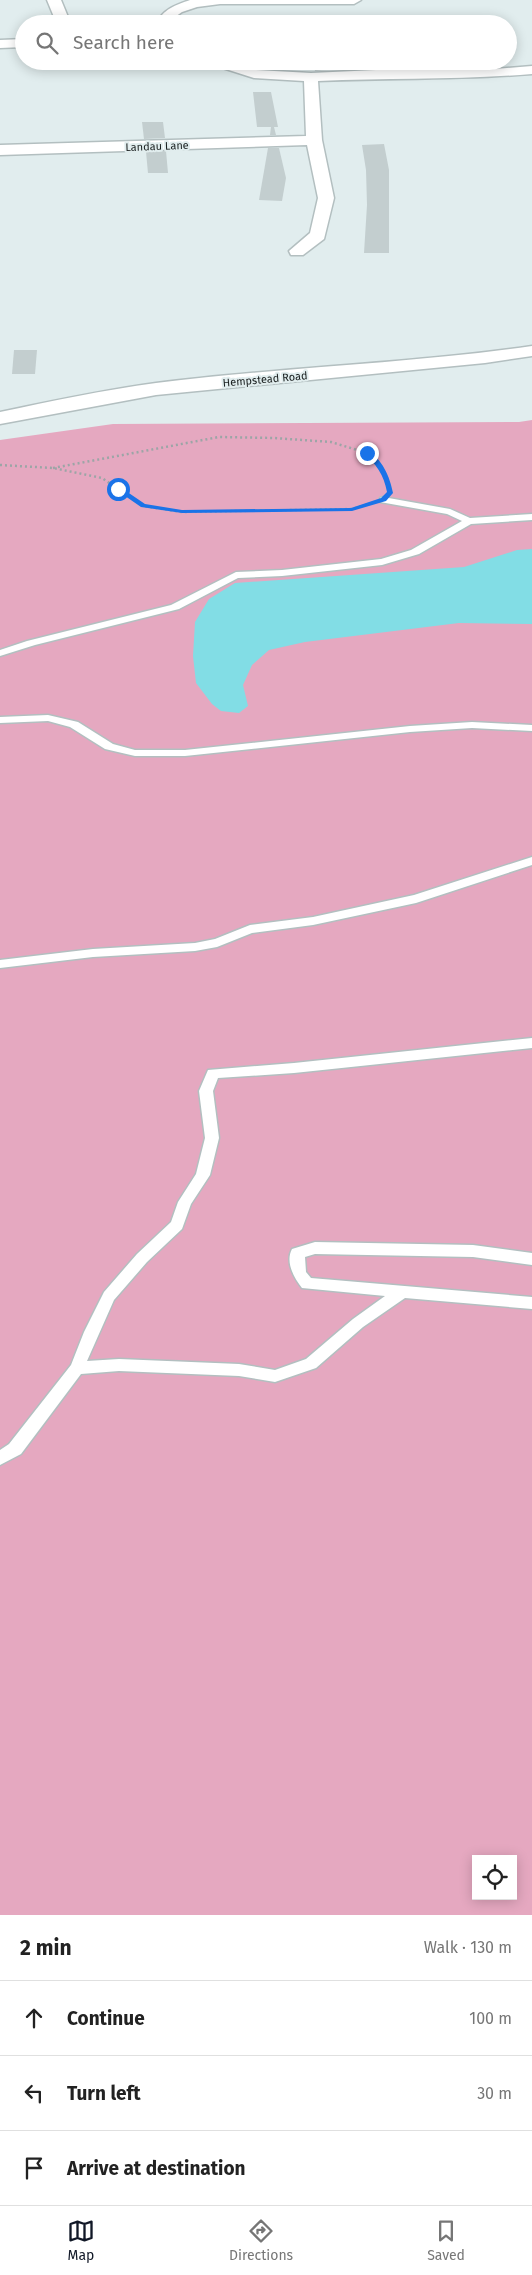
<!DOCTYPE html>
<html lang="en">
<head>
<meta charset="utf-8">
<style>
  :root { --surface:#fff; --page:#f6f6f6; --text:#222; --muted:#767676; --line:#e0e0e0; --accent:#111827 }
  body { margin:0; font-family:"Fira Sans",sans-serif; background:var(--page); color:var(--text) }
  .controls { position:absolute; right:15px; bottom:15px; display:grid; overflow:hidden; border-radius:0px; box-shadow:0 2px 12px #0003 }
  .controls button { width:45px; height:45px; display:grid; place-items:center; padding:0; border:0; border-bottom:1px solid var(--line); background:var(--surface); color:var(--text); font:25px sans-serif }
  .stop { position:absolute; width:15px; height:15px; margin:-11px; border:4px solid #1a73e8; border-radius:50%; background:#fff }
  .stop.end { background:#1a73e8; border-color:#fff; box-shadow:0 1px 5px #0008 }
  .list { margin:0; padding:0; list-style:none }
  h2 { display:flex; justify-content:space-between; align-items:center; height:65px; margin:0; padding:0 20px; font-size:21px }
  h2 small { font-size:16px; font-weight:400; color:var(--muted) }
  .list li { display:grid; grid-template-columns:32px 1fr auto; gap:15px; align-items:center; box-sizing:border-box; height:75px; padding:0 20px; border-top:1px solid var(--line) }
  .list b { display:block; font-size:19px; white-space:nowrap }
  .list em { font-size:16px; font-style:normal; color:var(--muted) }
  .icon { flex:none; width:28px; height:28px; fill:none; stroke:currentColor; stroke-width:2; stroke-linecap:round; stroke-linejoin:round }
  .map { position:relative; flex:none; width:532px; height:1915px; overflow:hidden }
  .search { position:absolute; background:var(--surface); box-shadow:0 2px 12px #0003; left:15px; right:15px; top:15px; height:55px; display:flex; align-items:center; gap:12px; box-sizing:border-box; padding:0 18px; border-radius:28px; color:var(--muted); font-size:19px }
  .sheet { height:290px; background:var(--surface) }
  nav { display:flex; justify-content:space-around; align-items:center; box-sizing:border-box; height:70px; border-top:1px solid var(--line); background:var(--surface); font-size:14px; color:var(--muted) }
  nav a { display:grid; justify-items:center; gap:2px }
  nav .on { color:var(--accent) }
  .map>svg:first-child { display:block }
</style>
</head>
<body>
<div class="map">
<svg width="532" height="1915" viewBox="0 0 532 1915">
  <rect width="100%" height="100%" fill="#e1edee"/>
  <path fill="#e5a8c0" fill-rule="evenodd" d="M532 420V1915H0V440L113 424 519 422ZM476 1859H513V1896H476Z"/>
  <path fill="#82dde5" d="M532 549V624L459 623 305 642 269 650 252 665 243 685 248 706 239 713 221 711 212 704 196 683 193 656 195 622 209 599 235 583 464 567 517 550Z"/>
  <g fill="#c3cecf">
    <path d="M304 18H306L350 19 341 24H303Z"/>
    <path d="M313 61H330L329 70 315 71Z"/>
    <path d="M253 92H271L278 127H274L276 135H270L271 127H257Z"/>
    <path d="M142 122H163L165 138 144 139Z"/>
    <path d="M384 144 389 170V253H364L367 205 366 170 362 145Z"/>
    <path d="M268 148H279L286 178 282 201 259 200Z"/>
    <path d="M166 151 168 173H148L146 152Z"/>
    <path d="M14 350H37L35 374H12Z"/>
  </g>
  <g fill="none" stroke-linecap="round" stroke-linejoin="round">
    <defs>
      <g id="lane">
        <path d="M383 497 450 509 470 518 532 514V520L471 524 419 554 382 565 282 576 238 578 179 609 35 645 0 656V650L27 641 171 605 236 572 282 570 381 559 411 550 462 521 447 514 380 502V498Z"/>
        <path d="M48 715 78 722 113 744 135 750H185L410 726 472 722 532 725V731L472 728 410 732 185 756H135L105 749 70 727 48 721 0 723V717Z"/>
        <path d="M532 857V865L416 903 313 925 252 933 217 947 195 951 93 957 0 968V960L93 949 195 943 215 939 250 925 313 917 414 895Z"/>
        <path d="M532 1038V1048L294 1073 218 1078 213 1091 219 1138 210 1175 191 1204 182 1229 147 1262 114 1300 87 1361 119 1359 239 1364 275 1370 306 1359 353 1319 385 1296 302 1288C294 1278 285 1262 292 1249L315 1242 473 1245 532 1253V1265L473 1257 315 1254 305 1257 306 1272 311 1278 532 1297V1309L405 1298 363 1327 316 1368 275 1382 239 1376 119 1371 81 1374 21 1454 0 1465V1450L9 1444 71 1365 84 1332 104 1292 137 1254 171 1222 178 1202 196 1174 205 1138 199 1091 208 1070 294 1063Z"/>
      </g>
      <g id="street">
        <path d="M47 0H61L68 17 67 24H53L54 17Z"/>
        <path d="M190 0H361L354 4H220L197 7 182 12 172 19 170 24H156C163 9 176 5 190 0Z"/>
        <path d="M24 39V47L0 48V40Z"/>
        <path d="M208 61H230L256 70 311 73 376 70H483L532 66V74C461 80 390 78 318 81L322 140 334 198 324 239 303 255H291L289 251 310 233 318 198 307 145 0 155V145L306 136 304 81 254 78 210 64Z"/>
        <path d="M532 346V356L485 363 156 395 0 424V412C52 401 104 390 156 383 281 367 407 364 532 346Z"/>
      </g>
    </defs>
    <use href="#lane" stroke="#b3bfc0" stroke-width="3"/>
    <use href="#street" stroke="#b3bfc0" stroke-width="3"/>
    <g stroke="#9ca5a6" stroke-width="2.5" stroke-dasharray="2 3" stroke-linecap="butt">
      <path d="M0 465 53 468 102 478 143 506 182 512 352 509 369 504"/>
      <path d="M53 468 219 437 274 438 331 442 367 453 387 478 389 487"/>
    </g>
    <use href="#lane" fill="#fff" fill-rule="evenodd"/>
    <use href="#street" fill="#fff" fill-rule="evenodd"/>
  </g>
  <path fill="#1a73e8" d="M367 451C382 458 390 477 393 493L386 501 352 511 182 513 141 507 115 489 120 487 145 504 182 510 351 508 381 498 387 492C384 475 376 464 364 453Z"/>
  <g text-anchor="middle" stroke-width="4" stroke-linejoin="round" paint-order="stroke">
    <g font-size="11" fill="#191e1e" stroke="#e1edee">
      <text transform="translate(157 146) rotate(-2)" y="4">Landau Lane</text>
      <text transform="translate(265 379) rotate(-5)" y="4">Hempstead Road</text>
    </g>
  </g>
</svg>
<div class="controls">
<button><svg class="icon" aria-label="locate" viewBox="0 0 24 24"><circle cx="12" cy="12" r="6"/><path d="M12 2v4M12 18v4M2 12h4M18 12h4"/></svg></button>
</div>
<div class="stop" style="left:118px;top:489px"></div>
<div class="stop end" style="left:367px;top:453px"></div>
<div class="search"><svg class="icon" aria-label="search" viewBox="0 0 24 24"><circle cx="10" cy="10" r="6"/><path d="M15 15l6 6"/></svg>Search here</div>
</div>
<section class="sheet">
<h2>2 min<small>Walk · 130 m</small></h2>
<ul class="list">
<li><svg class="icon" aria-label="ahead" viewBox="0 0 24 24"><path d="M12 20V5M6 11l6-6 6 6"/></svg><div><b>Continue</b></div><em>100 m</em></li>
<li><svg class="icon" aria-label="left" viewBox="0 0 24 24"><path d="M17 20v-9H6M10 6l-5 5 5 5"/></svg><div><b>Turn left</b></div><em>30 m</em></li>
<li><svg class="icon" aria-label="arrive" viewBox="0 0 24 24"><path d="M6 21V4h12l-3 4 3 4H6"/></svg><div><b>Arrive at destination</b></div></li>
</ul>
</section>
<nav>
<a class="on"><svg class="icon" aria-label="map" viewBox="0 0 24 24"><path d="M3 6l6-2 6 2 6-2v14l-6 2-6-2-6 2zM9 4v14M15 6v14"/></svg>Map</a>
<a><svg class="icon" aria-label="directions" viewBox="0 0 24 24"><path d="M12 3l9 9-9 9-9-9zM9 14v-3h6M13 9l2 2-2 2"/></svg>Directions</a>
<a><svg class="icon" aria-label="saved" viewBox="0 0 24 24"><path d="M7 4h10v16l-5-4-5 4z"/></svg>Saved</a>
</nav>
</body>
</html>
